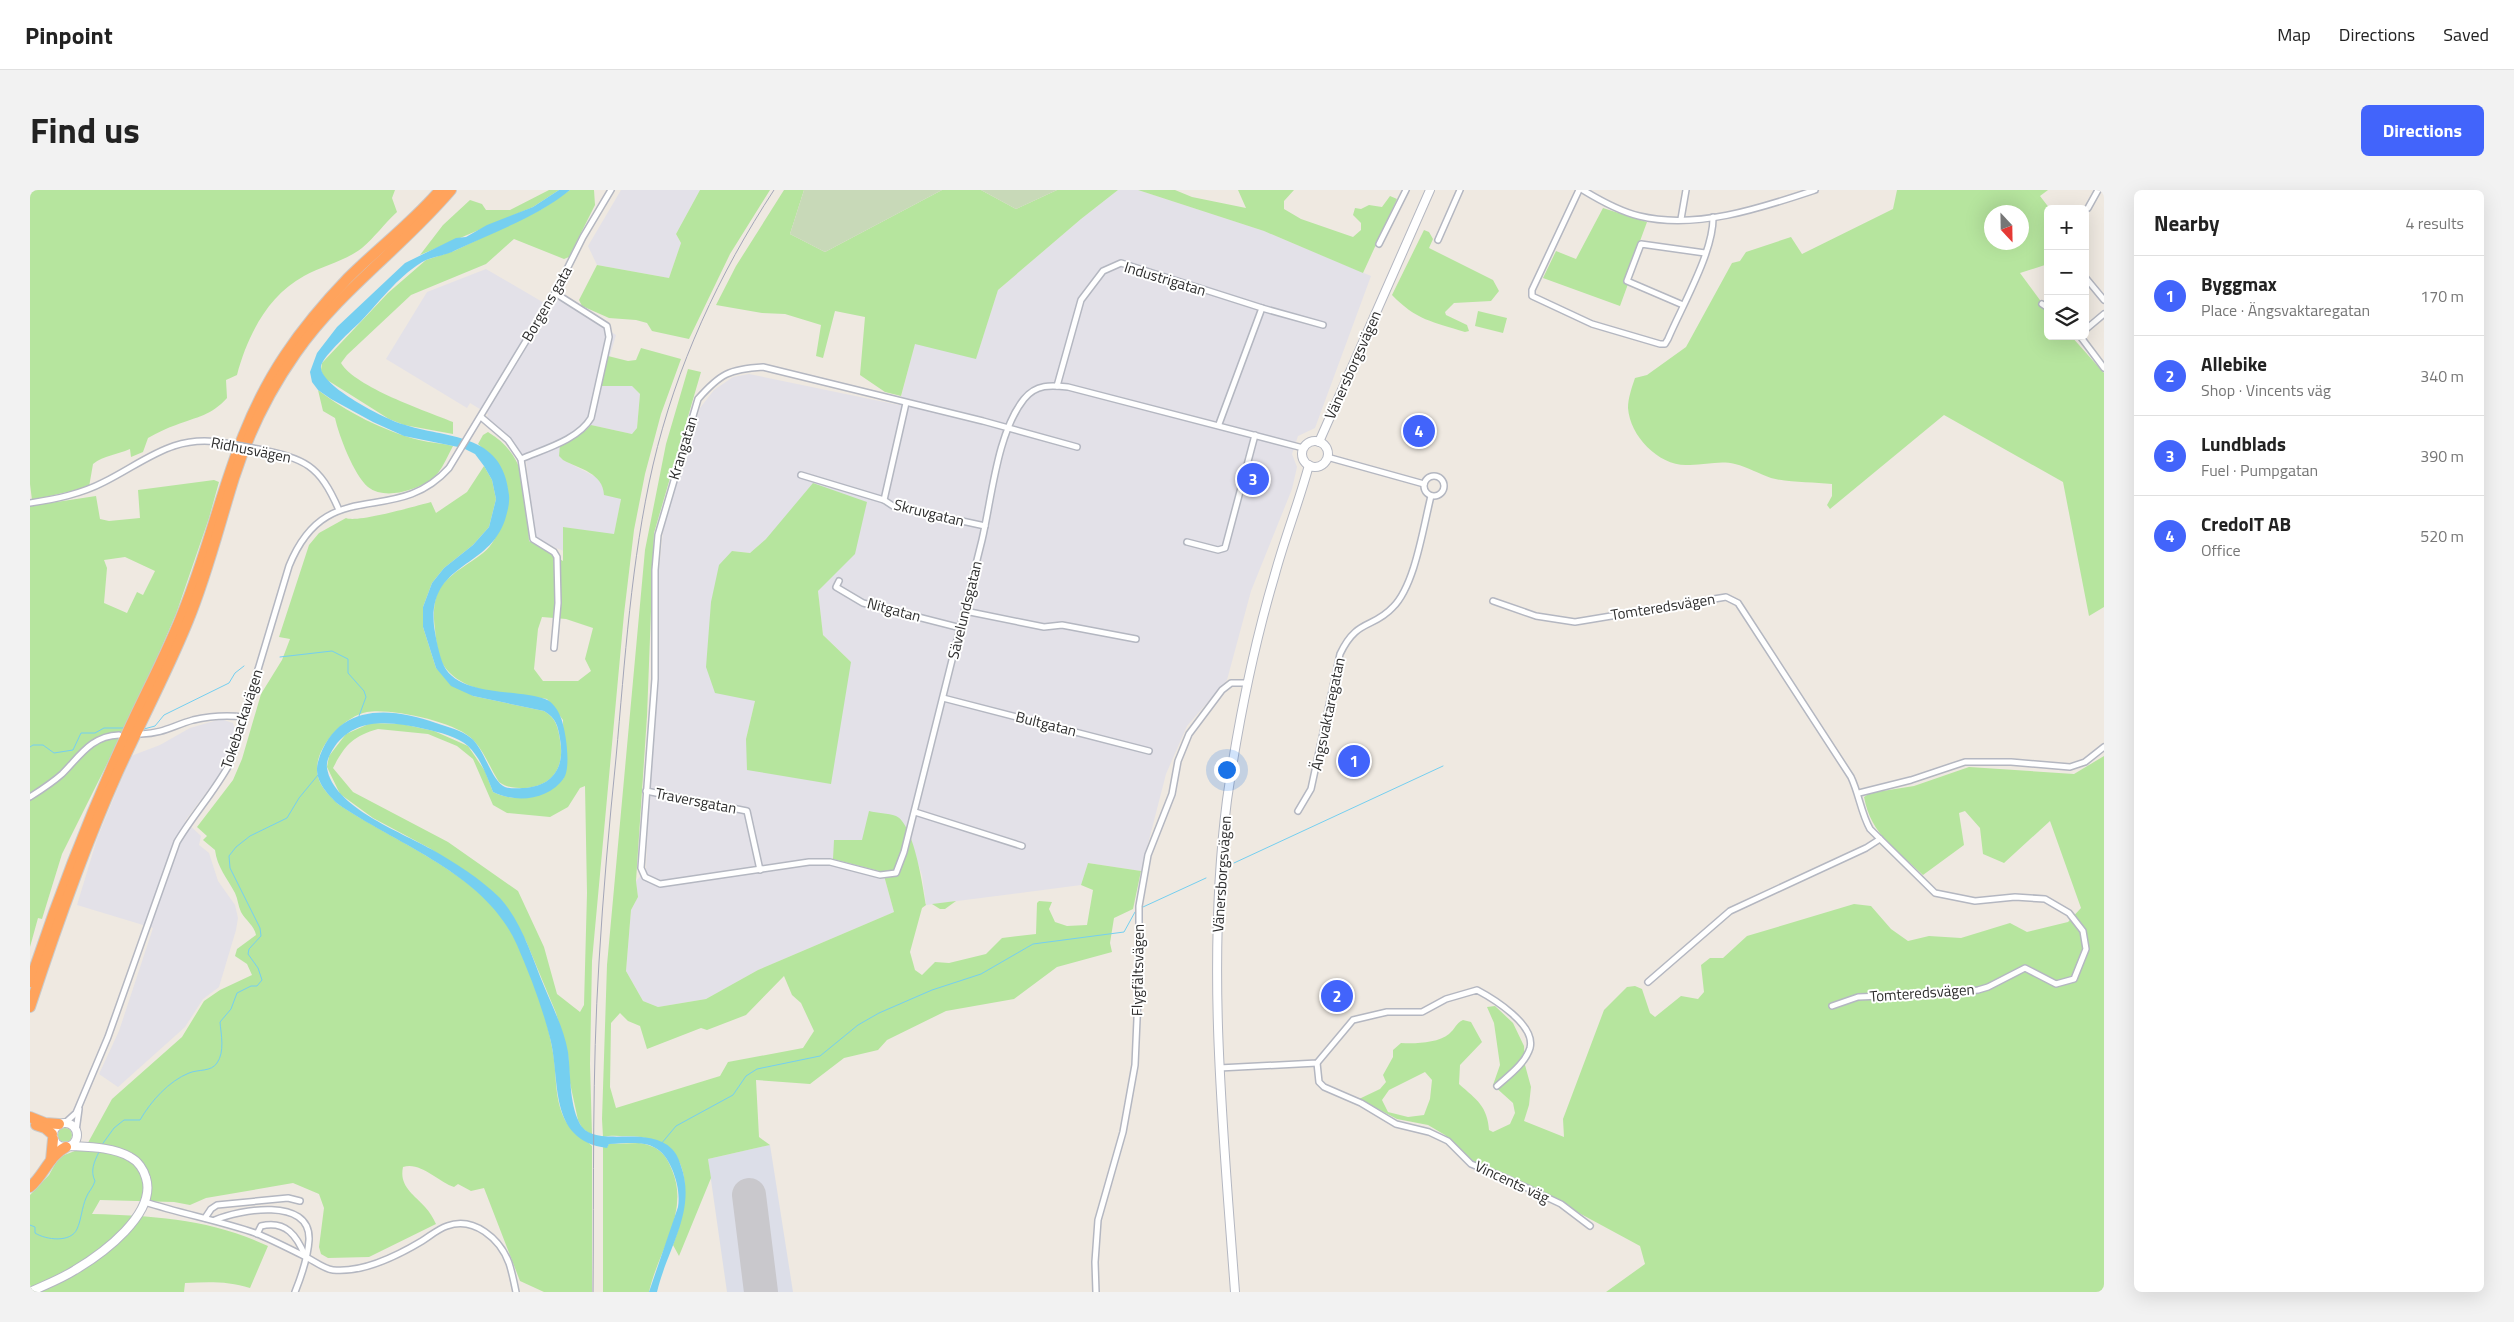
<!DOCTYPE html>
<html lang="en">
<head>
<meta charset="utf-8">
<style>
  :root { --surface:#fff; --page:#f2f2f2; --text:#222; --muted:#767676; --line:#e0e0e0; --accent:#4264fb }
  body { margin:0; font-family:"Titillium Web",sans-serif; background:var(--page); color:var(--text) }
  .controls { position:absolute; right:15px; top:15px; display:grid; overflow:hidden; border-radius:8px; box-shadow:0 5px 20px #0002 }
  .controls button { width:45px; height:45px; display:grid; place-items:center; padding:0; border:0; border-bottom:1px solid var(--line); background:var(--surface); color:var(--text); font:25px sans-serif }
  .compass { position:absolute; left:1954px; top:15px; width:45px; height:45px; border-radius:50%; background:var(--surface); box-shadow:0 5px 20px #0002; rotate:158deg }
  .you { position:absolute; left:1196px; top:579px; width:18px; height:18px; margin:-12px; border:4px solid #fff; border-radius:50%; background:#1a73e8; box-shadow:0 0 0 8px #1a73e833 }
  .badge { display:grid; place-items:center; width:32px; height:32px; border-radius:50%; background:var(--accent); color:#fff; font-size:16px; font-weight:700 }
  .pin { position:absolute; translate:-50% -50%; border:2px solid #fff; box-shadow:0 1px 5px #0006 }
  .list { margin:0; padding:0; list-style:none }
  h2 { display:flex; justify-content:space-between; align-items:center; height:65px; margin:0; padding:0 20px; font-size:21px }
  h2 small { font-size:16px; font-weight:400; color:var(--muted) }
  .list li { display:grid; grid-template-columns:32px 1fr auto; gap:15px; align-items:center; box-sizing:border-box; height:80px; padding:0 20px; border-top:1px solid var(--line) }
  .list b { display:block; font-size:19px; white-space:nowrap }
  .list p { margin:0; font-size:16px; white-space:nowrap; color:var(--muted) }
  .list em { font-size:16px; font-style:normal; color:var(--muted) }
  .icon { flex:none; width:28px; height:28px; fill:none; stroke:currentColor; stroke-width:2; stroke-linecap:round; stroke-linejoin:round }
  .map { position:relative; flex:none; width:2074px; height:1102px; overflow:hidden; border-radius:8px }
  header { display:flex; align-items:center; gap:30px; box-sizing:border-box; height:70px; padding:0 25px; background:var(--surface); border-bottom:1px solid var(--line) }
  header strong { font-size:24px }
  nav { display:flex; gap:28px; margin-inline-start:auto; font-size:18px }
  .intro { display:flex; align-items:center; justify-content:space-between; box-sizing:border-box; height:120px; padding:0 30px }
  h1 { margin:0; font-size:35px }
  .button { padding:12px 22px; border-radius:8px; background:var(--accent); color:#fff; font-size:18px; font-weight:700 }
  main { display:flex; gap:30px; padding:0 30px }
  aside { flex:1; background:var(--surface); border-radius:8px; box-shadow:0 5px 20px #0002 }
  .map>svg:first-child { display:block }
</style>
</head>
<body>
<header>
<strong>Pinpoint</strong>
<nav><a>Map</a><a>Directions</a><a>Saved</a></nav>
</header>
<div class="intro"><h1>Find us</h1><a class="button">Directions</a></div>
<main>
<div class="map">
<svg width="2074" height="1102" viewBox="0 0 2074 1102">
  <rect width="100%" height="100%" fill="#efe9e1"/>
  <g fill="#e3e1e8" fill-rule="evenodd">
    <path d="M591 0H670L646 44 651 53 639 88 567 75 558 56Z"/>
    <path d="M1088 0H1108L1234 41 1341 86 1285 238 1268 246 1262 264 1267 277 1262 299 1221 401 1197 490 1157 536 1136 584 1111 681 1058 673 1051 695 896 715 892 685 884 663 838 677 853 682 864 722 728 780 676 809 628 817 613 811 596 781 601 720 608 707 606 691 616 680 629 378 634 334 670 218 684 200 703 187 719 184 869 215 885 153 946 168 968 100 1051 29ZM736 349 802 386 788 401 793 445 821 472 716 549 725 511 702 361 720 363Z"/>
    <path d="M456 79 521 117 527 108 586 145 571 196H602L610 204 607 238 602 244 561 235 555 241 530 254 529 266 533 270 568 288 591 309 584 345 533 337 534 361 505 350 496 270 478 247 457 227 458 224 440 213 437 218 356 169 397 102Z"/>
    <path d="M191 529 203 533 205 540 195 577 155 631 171 646 169 655 179 663 188 691 205 715 208 728 206 740 189 797 173 809 155 837 88 897 69 884 89 841 123 738 47 715 67 649 101 566 130 555 160 538Z"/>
  </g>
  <path fill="#dcdee8" d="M740 955 763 1102H697L678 969Z"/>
  <g fill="#b6e59e" fill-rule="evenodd">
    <path d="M0 0H365L362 8 367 22C355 33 344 48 332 58 315 71 292 76 274 86 237 106 217 147 207 185L196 190 197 208C182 225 167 227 146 235 137 238 127 243 118 248L113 262 101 267 100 259C87 265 74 265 63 274L59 297 2 310 0 294Z"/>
    <path d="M519 0H529L503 17 390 65 413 35 440 10 452 14 456 20H480Z"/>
    <path d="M540 0H564L565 15 539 67 534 69 484 49 456 74 381 105 317 165 311 173C325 197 396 221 423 232V244L374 235 359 229 294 188 291 180 292 173 358 103 396 70 424 61 512 19Z"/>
    <path d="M670 0H740L700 64 659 149 622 141 617 133 606 130 579 128 552 116 549 110 567 75 639 88 651 53 646 44Z"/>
    <path d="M754 0H774L760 44 795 62 912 0H951L986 19 1027 0H1088L1051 29 968 100 946 169 885 154 871 206 855 202 830 185 835 127 805 121 793 168 786 166 791 135 755 124 732 123 686 115 706 76Z"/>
    <path d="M1108 0H1145L1162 7 1216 18 1208 0H1264L1254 11V19L1271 29 1323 47 1331 40V33L1323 25 1325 18 1331 19 1339 15 1352 17 1360 6 1367 9 1333 83 1234 41Z"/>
    <path d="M1867 0H2018L2010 6 2020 19H2018V74L1990 83 2018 121V146H2041L2074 183V417L2059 426 2033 292 1914 225 1800 319 1797 315 1802 306V294C1783 292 1760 293 1741 288 1729 284 1718 277 1705 274 1688 270 1673 276 1656 275 1628 275 1600 246 1598 218 1598 208 1602 197 1605 188L1617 185 1656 157 1702 73 1710 71 1716 62 1761 47 1772 64 1863 19ZM1962 22H1992V52H1962Z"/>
    <path d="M1573 18 1617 32 1595 92 1598 94 1590 116 1513 88 1526 61 1546 69Z"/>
    <path d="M1394 40 1399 42 1403 49 1399 58 1463 90 1469 101 1461 111 1424 113 1415 122 1416 125 1437 135 1439 141 1435 142C1403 132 1386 130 1362 105Z"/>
    <path d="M1448 121 1477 128 1473 143 1445 136Z"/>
    <path d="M611 158 651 169 631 224 615 284 604 340 594 424 562 771 560 874 562 945 552 938 548 930 540 893 538 864 526 823 496 751 470 709 401 659 343 628 310 604 297 577 299 566 316 544 341 533 372 534 404 541 438 556 455 581 463 602C492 616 508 601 534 588L533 530 517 509C485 503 436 507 414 476 408 467 406 450 405 439 403 425 403 407 412 395 424 381 439 374 453 363 463 355 467 345 471 334 485 299 477 279 448 254L453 245 458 242C500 267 496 308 499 351L533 371V337L584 344 591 309 574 305C573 283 550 279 533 270L529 266 530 254 555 241 561 235 602 244 607 238 610 204 602 196H571L578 166 598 171 606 170ZM512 427 536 429 563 438 555 469 561 481 548 491H513L504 479 508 439ZM348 539 398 544 427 556 443 569 463 615 477 623 520 627 538 617 550 598 555 596 557 703 554 815 550 822 527 804 514 757 488 701 418 652 323 602 303 578C315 555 323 546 348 539Z"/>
    <path d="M658 179 671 182 624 343 617 526 606 691 608 707 601 720 596 781 613 811 628 817 676 809 728 780 864 722 853 682 803 669 804 650H832L839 621C847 623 858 623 866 626 884 634 893 697 896 715L892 718 880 762 885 780 892 785 905 772 919 773 956 764 972 748 1006 744 1007 713 1009 711 1022 712 1019 719 1025 732 1037 736 1057 735 1063 700 1051 695 1058 673 1111 681 1103 719 1084 728 1080 753 1082 762 1027 777 984 809 916 821 857 850 848 860 814 868 780 894 726 890 729 947 740 955 678 969 681 988 649 1066 643 1055C662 1005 666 946 596 946 588 946 580 945 573 947L572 929 577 775 615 360 636 254ZM754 786 762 805 771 813 784 841 773 858 698 872 690 886 586 918 580 897 581 833 590 823 598 831 610 836 617 859 671 838 677 840 716 825Z"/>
    <path d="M288 200C316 222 354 241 389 250 400 253 412 253 423 256 418 265 414 275 408 283 402 291 389 297 379 300 367 304 349 306 338 297 324 285 309 246 305 228L293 221Z"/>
    <path d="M454 276 462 290 466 309 459 337 443 355 414 378 402 393 393 417V437L406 478 443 506 514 521C526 528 528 537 530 550 535 577 523 596 495 598 485 598 477 598 469 592 460 578 453 558 440 547 421 531 361 518 337 522 312 527 281 561 288 587 291 598 300 606 308 614 361 650 447 683 479 738 498 771 517 825 523 863 527 886 524 908 535 930 541 941 553 947 562 956V1102H514L490 1091 454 998 441 1001 428 994 424 997C409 992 390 971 373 977 369 996 383 1004 395 1017 400 1022 403 1028 406 1034L339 1067 298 1068 291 1064 289 1057 294 1018 289 1004 263 993 176 1008 160 1015 144 1012 70 1010 62 1024C126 1026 180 1029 238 1056L220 1098C198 1091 178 1092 155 1093L154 1102H0V1005L19 985 29 967 50 959 54 960 82 909 152 847 174 811 190 800 222 785 217 774 205 766 207 759 226 745C224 735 216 731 211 722 208 716 208 709 205 703 197 688 187 677 185 660L173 650 177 646 167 637 203 590 212 569 231 504 252 470 260 449 249 447 279 355 289 343 316 328C327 333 386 316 401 312L406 323 437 302Z"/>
    <path d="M184 290 189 292 179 328 146 424 107 514 32 664 12 729 8 728 0 757V316L66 306 70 329 79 331 110 328 108 300ZM95 367 125 381 113 405 107 402 97 423 74 413 77 378 74 370Z"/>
    <path d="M783 293 837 312 825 364 788 401 793 445 821 472 801 594 717 580 716 549 725 511 685 503 676 477 681 412 689 375 702 361 720 363 736 349Z"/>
    <path d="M2074 566V1102H1576L1615 1074 1610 1056 1479 985 1438 971 1415 945 1398 935 1367 929 1329 909 1350 899 1356 892 1353 885 1363 867V860L1371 853C1385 854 1408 853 1419 844 1425 839 1426 833 1433 830L1441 832 1452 852 1430 875 1429 894C1447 910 1457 916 1459 940L1463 942 1480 934 1485 923 1483 913 1463 895 1470 875 1464 833 1457 817 1465 816 1483 833 1494 856 1495 875 1501 897 1499 915 1494 931 1534 947 1533 929 1574 820 1597 797 1605 796 1612 799 1620 823 1625 827 1651 806 1668 809 1674 802 1671 775 1680 768H1693L1717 746 1824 714 1841 716 1861 739 1878 751 1899 746 1931 748 1980 733 1997 742 2038 732 2051 718 2020 631 1974 673 1953 664 1950 638 1935 621 1929 623 1934 655 1893 685C1867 660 1841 645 1834 607L1840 603 1884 596 1939 577 2044 584ZM1395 882 1402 890 1400 909 1394 925 1378 927 1358 922 1352 910 1359 900Z"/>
    <path d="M926 711 915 719H910L902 714Z"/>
    <circle cx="35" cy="945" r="7"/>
    <path d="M609 953C627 956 635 962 642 980 660 1022 628 1061 619 1102H573V957H577L579 954Z"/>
  </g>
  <g fill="#c8d9b8">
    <path d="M774 0H912L795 62 760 44Z"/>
    <path d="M951 0H1027L986 19Z"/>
  </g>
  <path fill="#75cff0" d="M529 0H540C507 27 464 42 426 60 417 65 406 66 396 70 371 83 351 110 332 130 323 139 293 166 291 176 288 195 355 229 372 234 416 249 473 241 479 305 480 313 477 323 475 330 458 380 398 372 404 436 406 449 409 465 414 476 430 507 489 499 515 509 523 512 528 520 531 528 536 541 541 577 534 588 518 611 485 613 463 602 457 587 451 568 438 556 428 547 409 542 395 539 363 532 327 526 305 556 301 562 296 570 297 578 303 617 371 642 401 659 424 672 451 689 470 708 492 732 502 767 514 796 523 818 534 839 538 862 541 885 539 911 549 932 562 961 616 933 642 959 647 964 649 970 651 976 667 1021 637 1059 627 1102H619L648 1017C650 1004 647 991 642 979 629 948 608 953 579 954L577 958C517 950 531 890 520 848 512 816 500 785 487 755 456 684 369 656 308 614 297 604 283 589 288 572 305 514 358 516 406 533 418 537 431 540 441 548 454 558 462 592 475 597 481 599 489 598 494 598 524 596 535 576 530 549 528 536 526 528 514 521L443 506 421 496 406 478 393 437V417L402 393 414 378 443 355 459 337 466 309 462 290 454 276 445 264 433 258 374 246 343 232 301 209 288 200 282 192 280 182 287 163 307 137 375 73 426 48 436 47 457 35 503 17Z"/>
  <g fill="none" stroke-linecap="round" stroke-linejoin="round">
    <g stroke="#75cff0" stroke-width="1">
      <path d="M250 467 302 461 318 469V483L334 501 336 507 329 526"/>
      <path d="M114 539 125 536 134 525 199 493 205 483 214 476"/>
      <path d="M0 557 3 555H13L24 563 43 560 51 543H65L74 538H93"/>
      <path d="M1204 673 1413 576"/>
      <path d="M1113 717 1176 688"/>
      <path d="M631 954 646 936 703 905 716 886 727 879 790 866 828 835 849 823 902 800 951 784 1003 754 1094 742 1105 722"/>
      <path d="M71 956 84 938 94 930H110C121 911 139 891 159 883 169 879 181 882 187 873 195 862 191 844 190 832L201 819 207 803 221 796H227L232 790 228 778 218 764 219 759 231 746 230 738 200 678 199 666 206 657 220 646 257 628 269 608 288 585"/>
      <path d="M0 1035 5 1037V1043C16 1050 41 1053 47 1039 51 1031 52 1017 56 1008 58 1002 63 998 65 991 60 981 64 972 69 962"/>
    </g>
    <path stroke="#c9c8cc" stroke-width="34" d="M719 1005 731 1102"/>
    <defs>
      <g id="street">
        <path d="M1549 0 1502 100V106L1562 134 1630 154H1635L1638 149C1652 116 1684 61 1683 27"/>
        <path d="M1553 0C1571 11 1589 21 1609 26 1666 40 1731 18 1785 0"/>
        <path d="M2058 18 2068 0"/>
        <path d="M1651 29 1656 0"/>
        <path d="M1408 50 1430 0"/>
        <path d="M1349 54 1376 0"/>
        <path d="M2055 87 2074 110"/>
        <path d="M2012 114 2018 118"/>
        <path d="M1653 115 1597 91 1611 54 1675 63"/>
        <path d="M2055 140 2074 124"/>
        <path d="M2050 146 2074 178"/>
        <path d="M1027 196 1051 110 1073 81 1091 73 1232 118 1293 135"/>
        <path d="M876 213 854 310 863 316 955 336"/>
        <path d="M451 227 478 250 491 269 503 349 524 362 527 367 528 413 524 458"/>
        <path d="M1189 234 1232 118"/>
        <path d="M1047 257 953 231 733 177C699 179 690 184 668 209L628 345 625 380V489L611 678 615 687 630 694 779 672H800L850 685 866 683 874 662C901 558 927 454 952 350 962 307 967 243 994 209 1006 194 1021 195 1038 197L1273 258"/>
        <path d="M228 259C275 269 289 274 309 320"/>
        <path d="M1297 267 1394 294"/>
        <path d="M491 269C514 259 548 250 561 228L579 147 577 136 525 103"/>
        <path d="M771 285 854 310"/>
        <circle cx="1404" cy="296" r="10"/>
        <path d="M0 313C26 309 51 304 74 292 116 271 144 243 195 253"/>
        <path d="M1157 352 1188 360 1195 358 1225 245"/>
        <path d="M809 391 806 397 833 413 931 438"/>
        <path d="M1463 411 1506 426 1545 432 1696 407 1708 413 1821 587C1829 604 1831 623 1840 639L1905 703 1945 711 1985 707 2015 709 2039 723 2053 741 2056 759 2044 789 2026 794 1995 778 1958 797 1948 800 1922 803 1828 807 1802 816"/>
        <path d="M935 421 1014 437 1032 435 1106 449"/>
        <path d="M913 508 1119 561"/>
        <path d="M111 544C134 543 142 536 163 530 180 526 197 525 214 527"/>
        <path d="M616 601 717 621 730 680"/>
        <path d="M1829 603 1881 590 1935 572H1981L2040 577 2055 572 2074 557"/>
        <path d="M0 607C11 600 22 593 32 584 50 566 61 546 89 545"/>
        <path d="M1268 621 1281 599 1310 464C1327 428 1343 439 1363 417 1385 395 1393 338 1401 306"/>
        <path d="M885 622 992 656"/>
        <path d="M1618 792 1700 721 1836 658 1850 649"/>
        <path d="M1287 873 1289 892 1294 897 1331 913 1366 934 1399 942 1418 951 1441 974 1478 989 1531 1014 1560 1036"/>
        <path d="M1189 878 1287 873 1323 830 1357 822H1392L1416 809 1447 800C1464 809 1506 835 1500 858 1495 874 1478 886 1467 896"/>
        <path d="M35 933 46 923 78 847 147 652C163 625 185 601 200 573L259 376C297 282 364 339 419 278L525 103 553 47 581 0"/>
        <path d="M46 941 49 919"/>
        <path d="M115 1012C152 1024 191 1031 228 1044 244 1051 260 1059 276 1067 284 1071 294 1079 303 1080 332 1083 367 1066 392 1051 400 1046 408 1039 417 1036 444 1026 470 1049 479 1073 482 1082 484 1092 486 1102"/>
        <path d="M175 1028 181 1019 187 1015 258 1008 270 1011"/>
        <path d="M185 1030C208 1020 281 1006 279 1050 278 1066 271 1087 265 1102"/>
        <path d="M227 1044 231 1036C256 1030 267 1046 275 1066"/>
        <path d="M1066 1102 1065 1072 1068 1030 1093 942 1105 875 1109 783V716L1118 665 1142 604 1148 571 1159 544 1192 500 1201 493H1217"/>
      </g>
      <g id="secondary">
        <circle cx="1285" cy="264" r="13"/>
        <path d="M1289 252 1400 0"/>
        <circle cx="35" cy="945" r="12"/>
        <path d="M0 1102C15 1095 31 1089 45 1080 72 1064 127 1024 116 988 114 980 108 971 100 967 83 957 59 957 40 956"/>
        <path d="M1205 1102C1193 938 1176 774 1197 610 1208 534 1223 458 1245 384 1255 347 1269 312 1279 275"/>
      </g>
      <g id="highway">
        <path d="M0 792C27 710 58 629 94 550 113 507 136 466 153 422 189 334 200 247 255 165 273 138 295 112 318 88 348 58 383 32 410 0"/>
        <path d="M0 817C26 738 53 660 87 584 110 533 137 483 158 431 177 385 189 336 204 288 218 244 240 200 266 163 310 100 372 58 421 0"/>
        <path d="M0 927 15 933 29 934"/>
        <path d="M6 935 15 938 22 944"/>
        <path d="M21 970 23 949"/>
        <path d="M0 997C14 985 19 966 36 957"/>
      </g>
    </defs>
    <use href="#street" stroke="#b4b7c1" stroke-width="8"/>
    <use href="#secondary" stroke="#b4b7c1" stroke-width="10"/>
    <use href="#highway" stroke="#c9c9c9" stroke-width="12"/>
    <use href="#street" stroke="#fff" stroke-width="5"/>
    <use href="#secondary" stroke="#fff" stroke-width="8"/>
    <use href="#highway" stroke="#ffa35c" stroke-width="10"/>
    <path stroke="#a3a6b8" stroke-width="1" d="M563 1102C564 992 562 882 569 772 573 704 579 636 586 568 595 470 601 371 623 275 646 176 689 84 744 0"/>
    <defs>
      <path id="street-bridge" d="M195 253 228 259"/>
    </defs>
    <use href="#street-bridge" stroke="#b4b7c1" stroke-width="8" stroke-linecap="butt"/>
    <use href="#street-bridge" stroke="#fff" stroke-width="5"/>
  </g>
  <g text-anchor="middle" stroke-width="4" stroke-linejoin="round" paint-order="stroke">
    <g font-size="15" fill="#2e2e2e" stroke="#fff">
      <text transform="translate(1135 89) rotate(17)" y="5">Industrigatan</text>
      <text transform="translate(517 114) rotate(-60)" y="5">Borgens gata</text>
      <text transform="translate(1323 175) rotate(-66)" y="5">Vänersborgsvägen</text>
      <text transform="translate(653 258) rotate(-73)" y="5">Krangatan</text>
      <text transform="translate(221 260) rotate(11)" y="5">Ridhusvägen</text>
      <text transform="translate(899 323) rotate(14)" y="5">Skruvgatan</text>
      <text transform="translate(1633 417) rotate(-9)" y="5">Tomteredsvägen</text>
      <text transform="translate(864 420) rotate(15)" y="5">Nitgatan</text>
      <text transform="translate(935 420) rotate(-76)" y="5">Sävelundsgatan</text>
      <text transform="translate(1298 524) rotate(-78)" y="5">Ängsvaktaregatan</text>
      <text transform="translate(212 529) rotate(-72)" y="5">Tokebackavägen</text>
      <text transform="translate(1016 534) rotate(14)" y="5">Bultgatan</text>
      <text transform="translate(666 611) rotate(11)" y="5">Traversgatan</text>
      <text transform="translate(1192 684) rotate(-86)" y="5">Vänersborgsvägen</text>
      <text transform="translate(1108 780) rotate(-89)" y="5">Flygfältsvägen</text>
      <text transform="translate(1892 803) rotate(-4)" y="5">Tomteredsvägen</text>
      <text transform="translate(1482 992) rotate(25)" y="5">Vincents väg</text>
    </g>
  </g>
</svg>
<div class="controls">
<button>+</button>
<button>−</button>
<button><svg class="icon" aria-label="layers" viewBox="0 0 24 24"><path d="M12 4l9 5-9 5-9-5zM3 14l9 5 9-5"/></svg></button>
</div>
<svg class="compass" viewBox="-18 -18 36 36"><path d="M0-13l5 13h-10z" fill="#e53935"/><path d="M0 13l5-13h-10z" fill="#767676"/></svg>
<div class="you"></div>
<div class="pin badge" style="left:1324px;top:571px">1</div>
<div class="pin badge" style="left:1307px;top:806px">2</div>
<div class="pin badge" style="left:1223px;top:289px">3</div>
<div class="pin badge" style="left:1389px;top:241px">4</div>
</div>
<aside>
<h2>Nearby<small>4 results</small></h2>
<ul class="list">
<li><span class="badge">1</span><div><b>Byggmax</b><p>Place · Ängsvaktaregatan</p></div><em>170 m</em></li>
<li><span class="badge">2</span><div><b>Allebike</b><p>Shop · Vincents väg</p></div><em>340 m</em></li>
<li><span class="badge">3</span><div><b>Lundblads</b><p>Fuel · Pumpgatan</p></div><em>390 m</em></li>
<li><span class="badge">4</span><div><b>CredoIT AB</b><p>Office</p></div><em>520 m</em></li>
</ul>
</aside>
</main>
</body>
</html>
